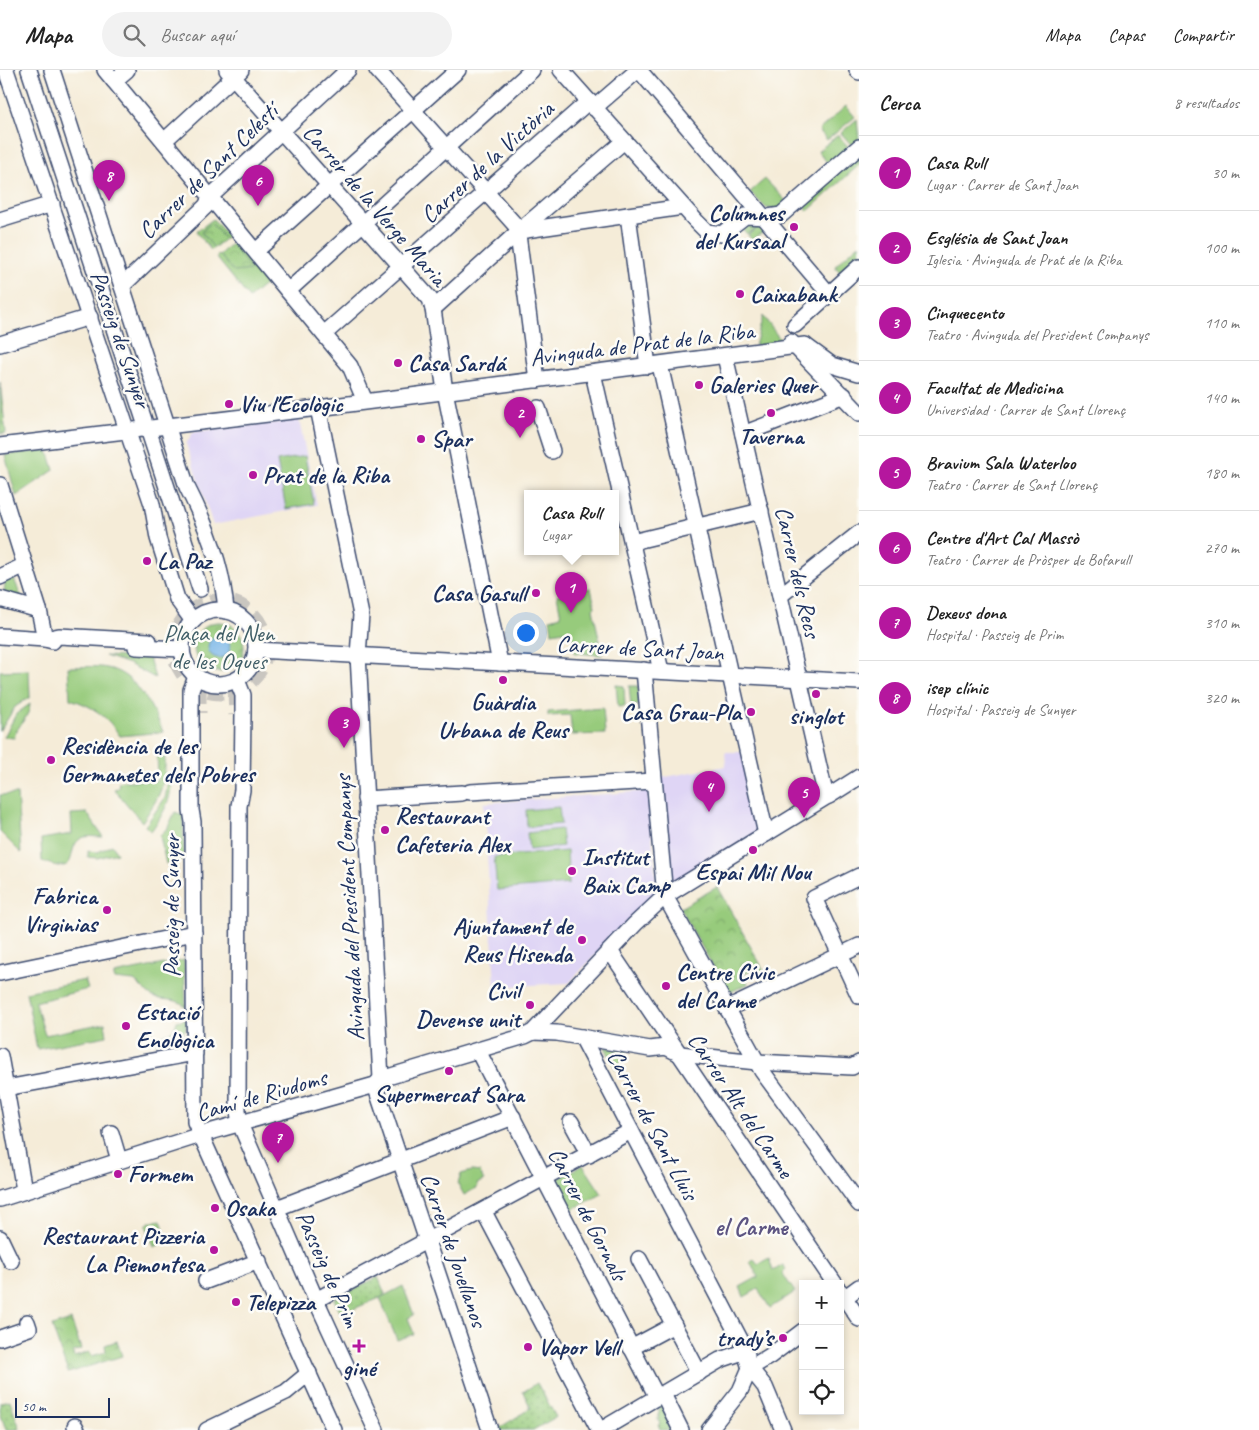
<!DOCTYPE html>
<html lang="es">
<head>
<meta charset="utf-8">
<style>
  :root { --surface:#fff; --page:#f2f2f2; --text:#222; --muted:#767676; --line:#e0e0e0; --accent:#b5179e }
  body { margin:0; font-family:Caveat,sans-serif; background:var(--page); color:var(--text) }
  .controls { position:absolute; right:15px; bottom:15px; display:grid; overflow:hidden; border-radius:0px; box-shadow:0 2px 8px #0003 }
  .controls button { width:45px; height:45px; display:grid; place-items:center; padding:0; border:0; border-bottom:1px solid var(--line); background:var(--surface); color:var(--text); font:25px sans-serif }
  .scale { position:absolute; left:15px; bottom:12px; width:95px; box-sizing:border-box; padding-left:5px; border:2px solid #1b2f5e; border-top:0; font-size:14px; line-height:18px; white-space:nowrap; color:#1b2f5e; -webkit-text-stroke:4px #fdfcf7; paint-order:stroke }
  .you { position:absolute; left:525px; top:562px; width:18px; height:18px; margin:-12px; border:4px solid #fff; border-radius:50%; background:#1a73e8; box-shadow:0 0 0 8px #1a73e833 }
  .badge { display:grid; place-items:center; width:32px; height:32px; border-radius:50%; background:var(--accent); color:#fff; font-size:16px; font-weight:700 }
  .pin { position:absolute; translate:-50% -41px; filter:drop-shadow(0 1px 2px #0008) }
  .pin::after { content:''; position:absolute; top:26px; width:18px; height:15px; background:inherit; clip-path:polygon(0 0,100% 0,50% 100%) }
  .popup { position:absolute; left:524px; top:420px; width:95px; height:65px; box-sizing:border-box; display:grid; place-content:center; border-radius:0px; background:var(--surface); filter:drop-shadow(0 1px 4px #0005); font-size:16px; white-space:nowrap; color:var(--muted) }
  .popup b { font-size:19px; color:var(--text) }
  .popup::after { content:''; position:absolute; left:50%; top:100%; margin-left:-10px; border:10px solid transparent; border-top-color:var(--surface) }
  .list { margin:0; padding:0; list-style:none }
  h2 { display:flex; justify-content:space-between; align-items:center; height:65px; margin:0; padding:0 20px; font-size:21px }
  h2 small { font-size:16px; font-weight:400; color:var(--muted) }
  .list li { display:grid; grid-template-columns:32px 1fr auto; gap:15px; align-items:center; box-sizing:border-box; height:75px; padding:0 20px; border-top:1px solid var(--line) }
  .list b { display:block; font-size:19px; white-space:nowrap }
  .list p { margin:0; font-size:16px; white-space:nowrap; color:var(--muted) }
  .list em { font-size:16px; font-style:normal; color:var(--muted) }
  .icon { flex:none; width:28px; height:28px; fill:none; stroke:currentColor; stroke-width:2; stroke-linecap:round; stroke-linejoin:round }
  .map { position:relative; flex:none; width:859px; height:1360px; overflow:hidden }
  header { display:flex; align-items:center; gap:30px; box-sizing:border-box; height:70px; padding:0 25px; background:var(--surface); border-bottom:1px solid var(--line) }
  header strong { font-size:24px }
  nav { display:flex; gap:28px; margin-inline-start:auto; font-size:18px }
  .search { width:350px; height:45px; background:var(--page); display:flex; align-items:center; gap:12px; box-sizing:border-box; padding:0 18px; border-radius:28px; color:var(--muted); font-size:19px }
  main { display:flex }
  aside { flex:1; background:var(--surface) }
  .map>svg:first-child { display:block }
</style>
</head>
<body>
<header>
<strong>Mapa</strong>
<div class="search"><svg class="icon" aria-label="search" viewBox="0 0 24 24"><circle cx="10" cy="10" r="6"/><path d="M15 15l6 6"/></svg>Buscar aquí</div>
<nav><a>Mapa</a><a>Capas</a><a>Compartir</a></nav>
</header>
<main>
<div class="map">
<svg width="859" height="1360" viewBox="0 0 859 1360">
  <defs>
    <pattern id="grass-dots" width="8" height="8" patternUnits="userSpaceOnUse" patternTransform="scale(1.25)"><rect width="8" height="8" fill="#97cb7c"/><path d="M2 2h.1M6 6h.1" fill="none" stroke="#7aa569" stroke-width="1.8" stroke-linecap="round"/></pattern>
    <pattern id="park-crowns" width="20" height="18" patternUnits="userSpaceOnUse" patternTransform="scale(1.25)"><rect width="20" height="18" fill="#97cb7c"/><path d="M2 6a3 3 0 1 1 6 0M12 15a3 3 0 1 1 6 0" fill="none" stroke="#7aa569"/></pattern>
  </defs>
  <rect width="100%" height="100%" fill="#fdfcf7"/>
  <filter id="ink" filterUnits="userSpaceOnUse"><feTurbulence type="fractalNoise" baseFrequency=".02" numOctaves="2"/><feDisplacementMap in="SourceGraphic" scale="10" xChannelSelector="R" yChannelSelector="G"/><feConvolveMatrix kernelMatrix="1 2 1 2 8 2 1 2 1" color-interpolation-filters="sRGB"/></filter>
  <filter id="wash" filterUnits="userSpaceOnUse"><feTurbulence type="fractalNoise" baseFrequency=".0096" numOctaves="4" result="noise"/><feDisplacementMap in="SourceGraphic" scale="20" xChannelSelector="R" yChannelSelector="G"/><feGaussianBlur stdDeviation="1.12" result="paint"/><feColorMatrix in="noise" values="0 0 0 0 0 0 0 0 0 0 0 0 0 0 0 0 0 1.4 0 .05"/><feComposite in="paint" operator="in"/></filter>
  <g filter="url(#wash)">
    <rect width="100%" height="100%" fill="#f5ecd8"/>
    <g fill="#dfd5f5">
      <path d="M299 350 317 435 213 455 186 374 193 362Z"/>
      <path d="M725 682H742L760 761 670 816 660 708 726 696Z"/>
      <path d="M648 721 657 823 631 847 569 913 495 917 484 733Z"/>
    </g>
    <g fill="url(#grass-dots)" stroke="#597d6d">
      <path d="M0 312 6 363 0 364Z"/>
      <path d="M161 1150 168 1171 154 1177 146 1155 150 1152Z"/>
      <path d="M378 1207 385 1224 380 1228 341 1244 334 1229Z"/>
      <path d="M537 1313 556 1347 533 1360H496L531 1338 523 1322Z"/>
      <path d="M10 1330 20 1359 6 1360 0 1342V1332Z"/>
    </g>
    <g fill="url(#park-crowns)" stroke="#597d6d">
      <path d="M211 153 225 169 214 178 201 162Z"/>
      <path d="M231 174 252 200 234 203 219 185Z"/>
      <circle cx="219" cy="577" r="25"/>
      <path d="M717 817 766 904 760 907 755 899 744 904 748 914 728 923 680 838Z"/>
      <path d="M605 977 627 981 616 1000Z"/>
      <path d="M71 1250 81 1279 73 1282 74 1287 89 1282 92 1286 106 1282 105 1275 117 1271 122 1286 68 1303 52 1256Z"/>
      <path d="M660 1332 675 1360H660L658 1355 660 1354 658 1350Z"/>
    </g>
    <g fill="#97cb7c" stroke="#597d6d">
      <path d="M846 36 855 47 827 70 819 60Z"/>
      <path d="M857 49 859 72 853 77 841 63Z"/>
      <path d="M838 65 850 79 830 96 818 81Z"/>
      <path d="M859 81V95L808 141 802 133Z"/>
      <path d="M765 109 787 132 778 140 766 138 750 122Z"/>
      <path d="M213 149 228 166 225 169 211 153 201 162 214 178 211 180 196 162Z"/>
      <path d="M758 152 766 160 752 170 748 165 760 156 747 164 739 155 742 153Z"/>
      <path d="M233 172 267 213 249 228 216 187 219 184 234 202 252 200 231 174Z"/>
      <path d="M859 174V190L842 205 835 196Z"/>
      <path d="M763 246 782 272 755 276Z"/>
      <path d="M48 380 54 400 16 426 5 385Z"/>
      <path d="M305 386 314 434 286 439 277 391Z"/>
      <path d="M8 509H14L23 531 4 523 5 512Z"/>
      <path d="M591 518 595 537 593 538 602 585 575 583 570 560 552 563 550 549 561 546 557 525Z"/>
      <path d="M105 586 149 588 155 608 129 594Z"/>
      <path d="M68 597C81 597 98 595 111 599 137 606 154 640 163 662L120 666C107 646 93 636 70 629Z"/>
      <path d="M29 600 30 627 15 637 0 661V601Z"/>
      <path d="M616 615 624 616 625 636 618 637Z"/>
      <path d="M629 616H638L639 635 631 636Z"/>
      <path d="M30 634C30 647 17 655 14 668L4 667 16 644Z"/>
      <path d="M603 638 605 664 572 665 570 645 548 646V642Z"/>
      <path d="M157 681H164C168 713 160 726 142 752L114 719 118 718 119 712 123 711 158 710Z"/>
      <path d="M169 707C176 724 161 748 151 761L145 756 165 728Z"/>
      <path d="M17 724 21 783 0 762V725Z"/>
      <path d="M559 737 561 754 527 757 526 740Z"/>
      <path d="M175 742 183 745 184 789 166 794 160 766 168 757Z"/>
      <path d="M87 743 103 767C96 767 85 765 80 769 65 779 82 808 42 791L41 769 72 764 71 744Z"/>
      <path d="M561 759 563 776 529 780 527 763Z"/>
      <path d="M112 775 117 783 97 788 88 787V781L98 782Z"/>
      <path d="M567 781 569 814 497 820 494 787Z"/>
      <path d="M184 890 186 937C178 928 167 931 156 928 146 925 142 916 134 911L114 909V904Z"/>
      <path d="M85 910 88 919 35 932 45 965 105 953 107 966 37 979 26 922Z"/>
      <path d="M186 949V958L181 966 150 973 147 959 152 958 153 966C163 966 175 963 177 951Z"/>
      <path d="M583 1095 602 1124 567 1142 551 1112Z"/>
      <path d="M472 1101 480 1102 484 1111 477 1114 478 1117 464 1125 458 1114 461 1104Z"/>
      <path d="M769 1188 773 1201 783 1195 786 1199 782 1203 795 1222 770 1238 758 1219 744 1227 740 1217 758 1207 750 1191 754 1189 758 1194Z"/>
      <path d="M403 1216 414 1245 408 1248 414 1264 397 1270 380 1228Z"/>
    </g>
    <circle fill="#72b2e6" stroke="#4670a2" cx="219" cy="577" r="11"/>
  </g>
  <g filter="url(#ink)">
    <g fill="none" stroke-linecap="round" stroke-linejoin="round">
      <g stroke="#c9c6c0" stroke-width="15" stroke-dasharray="15 8" stroke-linecap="butt">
        <circle cx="220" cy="577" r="46"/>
        <path d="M199 618V643"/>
        <path d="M235 621 236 645"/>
      </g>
      <defs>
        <g id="minor">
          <path d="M6 0 152 434 158 468 177 529 193 551"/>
          <path d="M29 0 144 350"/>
          <path d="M52 0 187 417C207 456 223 497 226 541"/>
          <path d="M105 0 350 296 365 331"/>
          <path d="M227 0 430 229 433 239 445 321 500 593"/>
          <path d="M377 0 517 157 537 310"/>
          <path d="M561 0 696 151 707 162 722 164 745 146 768 147 781 145 859 77"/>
          <path d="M639 0 829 224"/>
          <path d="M857 0 859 2"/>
          <path d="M114 11 127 0"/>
          <path d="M594 38 638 0"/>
          <path d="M164 71 241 0"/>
          <path d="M628 145 648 296"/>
          <path d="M0 150 52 134"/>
          <path d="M519 161 683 137"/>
          <path d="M256 181 458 0"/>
          <path d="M122 216 206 136 211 126 348 0"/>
          <path d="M288 221 532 0"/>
          <path d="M433 239 518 162 624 71"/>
          <path d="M795 255 859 197"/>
          <path d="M324 264 589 31"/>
          <path d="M791 272 859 343"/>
          <path d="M0 274 90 247"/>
          <path d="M806 276 832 295 859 303"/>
          <path d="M660 295 766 764"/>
          <path d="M593 303 661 601"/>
          <path d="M318 338 361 545 358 585 381 1009"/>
          <path d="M538 338 552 381"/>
          <path d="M743 364 844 325"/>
          <path d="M150 365 200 519"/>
          <path d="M0 376 318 338 805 275"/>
          <path d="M0 415 39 540 45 569 59 566 149 571"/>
          <path d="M632 472 761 441"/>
          <path d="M0 507 25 495"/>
          <path d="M781 525 859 463"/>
          <path d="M0 529 39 540"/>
          <circle cx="219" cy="577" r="37"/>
          <path d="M0 566 45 569 53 571"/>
          <path d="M136 577 182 579"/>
          <path d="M256 580 859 612"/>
          <path d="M644 600 665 826 762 1001 859 1134"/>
          <path d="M196 607 191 620V740L193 752 195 1052 334 1360"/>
          <path d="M237 610 243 625V643L242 720 239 736 238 1041 240 1054 316 1230 376 1360"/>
          <path d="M470 722 653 711"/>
          <path d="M829 726 859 707"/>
          <path d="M365 729 462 723"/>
          <path d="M859 806 814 828 859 926"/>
          <path d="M610 881 835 1214"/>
          <path d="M0 903 194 863"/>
          <path d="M727 939 859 876"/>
          <path d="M533 962 557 963 650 979 666 977 680 984 757 992 852 997 859 993"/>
          <path d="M582 967 741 1271 750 1298 765 1317 783 1360"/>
          <path d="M478 981 657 1327"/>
          <path d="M0 986 24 1120"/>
          <path d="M375 1015 490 1360"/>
          <path d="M6 1018 195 983"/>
          <path d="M571 1052 589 1085"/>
          <path d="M111 1063 119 1090"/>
          <path d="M0 1129 213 1061 375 1015 381 1009 525 966 533 962 635 854 665 826 826 727 725 286"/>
          <path d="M277 1138 513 1047"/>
          <path d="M484 1142 599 1360"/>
          <path d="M0 1168 11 1191"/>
          <path d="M639 1189 699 1303"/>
          <path d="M206 1211 259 1191"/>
          <path d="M840 1221 859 1249"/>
          <path d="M316 1230 631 1061"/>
          <path d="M840 1231 859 1217"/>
          <path d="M0 1268 29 1258 27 1252"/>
          <path d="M631 1278 674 1255"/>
          <path d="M750 1298 770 1286 803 1261"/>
          <path d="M663 1324 681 1360"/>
          <path d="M75 1356 77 1360"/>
          <path d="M207 1360 286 1322 309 1303"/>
          <path d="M601 1360 720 1290 740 1283 747 1285"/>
          <path d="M709 1360 740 1321 750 1298"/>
        </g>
      </defs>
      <use href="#minor" stroke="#3c4b70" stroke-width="18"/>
      <use href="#minor" stroke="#fff" stroke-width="15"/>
    </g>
  </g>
  <g fill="#b5179e" stroke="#fdfcf7" stroke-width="2">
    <circle cx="794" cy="157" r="5"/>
    <circle cx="740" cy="224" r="5"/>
    <circle cx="398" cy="293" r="5"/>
    <circle cx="699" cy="315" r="5"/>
    <circle cx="229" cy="334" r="5"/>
    <circle cx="771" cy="343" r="5"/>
    <circle cx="421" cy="369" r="5"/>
    <circle cx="253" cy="405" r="5"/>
    <circle cx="147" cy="491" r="5"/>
    <circle cx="536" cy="523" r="5"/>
    <circle cx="503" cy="610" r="5"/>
    <circle cx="816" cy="624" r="5"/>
    <circle cx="751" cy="642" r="5"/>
    <circle cx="51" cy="690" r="5"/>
    <circle cx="385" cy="760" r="5"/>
    <circle cx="753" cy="780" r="5"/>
    <circle cx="572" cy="801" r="5"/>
    <circle cx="107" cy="840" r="5"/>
    <circle cx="582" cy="870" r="5"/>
    <circle cx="666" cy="916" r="5"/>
    <circle cx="530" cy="935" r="5"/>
    <circle cx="126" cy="956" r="5"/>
    <circle cx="449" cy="1001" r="5"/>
    <circle cx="118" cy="1104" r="5"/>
    <circle cx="215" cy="1138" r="5"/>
    <circle cx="214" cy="1180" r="5"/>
    <circle cx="236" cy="1232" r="5"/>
    <circle cx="783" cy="1268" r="5"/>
    <path d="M356.5 1268.5h5v5h5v5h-5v5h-5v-5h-5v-5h5z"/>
    <circle cx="528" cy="1277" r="5"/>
  </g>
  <g text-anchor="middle" stroke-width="5" stroke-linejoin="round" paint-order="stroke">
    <g font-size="24" fill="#1b2f5e" stroke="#fdfcf7">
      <text transform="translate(487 92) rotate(-42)" y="8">Carrer de la Victòria</text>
      <text transform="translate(208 101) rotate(-44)" y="8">Carrer de Sant Celestí</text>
      <text transform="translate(375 135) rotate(49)" y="8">Carrer de la Verge Maria</text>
      <text transform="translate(121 269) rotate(71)" y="8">Passeig de Sunyer</text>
      <text transform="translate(642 274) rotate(-7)" y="8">Avinguda de Prat de la Riba</text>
      <text transform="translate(798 502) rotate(77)" y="8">Carrer dels Recs</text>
      <text transform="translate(640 578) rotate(3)" y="8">Carrer de Sant Joan</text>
      <text transform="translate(171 836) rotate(-90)" y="8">Passeig de Sunyer</text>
      <text transform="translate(349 838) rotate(-93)" y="8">Avinguda del President Companys</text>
      <text transform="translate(261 1025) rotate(-16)" y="8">Camí de Riudoms</text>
      <text transform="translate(741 1035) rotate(56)" y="8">Carrer Alt del Carme</text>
      <text transform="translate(653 1055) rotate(62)" y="8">Carrer de Sant Lluis</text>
      <text transform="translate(588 1144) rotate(63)" y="8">Carrer de Gornals</text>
      <text transform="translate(454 1180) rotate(71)" y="8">Carrer de Jovellanos</text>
      <text transform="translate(328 1199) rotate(66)" y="8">Passeig de Prim</text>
    </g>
    <g font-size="24" font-weight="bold" fill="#1b2f5e" stroke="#fdfcf7" text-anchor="start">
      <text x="784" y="151" text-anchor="end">Columnes<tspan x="784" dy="28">del Kursaal</tspan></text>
      <text x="750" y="232">Caixabank</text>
      <text x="408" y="301">Casa Sardá</text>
      <text x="709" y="323">Galeries Quer</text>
      <text x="239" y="342">Viu l'Ecològic</text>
      <text x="771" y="374" text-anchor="middle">Taverna</text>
      <text x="431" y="377">Spar</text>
      <text x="263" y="413">Prat de la Riba</text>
      <text x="157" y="499">La Paz</text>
      <text x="526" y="531" text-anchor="end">Casa Gasull</text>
      <text x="503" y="640" text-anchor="middle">Guàrdia<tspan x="503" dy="28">Urbana de Reus</tspan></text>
      <text x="741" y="650" text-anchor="end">Casa Grau-Pla</text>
      <text x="816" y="654" text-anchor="middle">singlot</text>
      <text x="61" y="684">Residència de les<tspan x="61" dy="28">Germanetes dels Pobres</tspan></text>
      <text x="395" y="754">Restaurant<tspan x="395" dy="28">Cafeteria Alex</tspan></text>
      <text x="582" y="795">Institut<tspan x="582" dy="28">Baix Camp</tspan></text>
      <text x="753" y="810" text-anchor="middle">Espai Mil Nou</text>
      <text x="97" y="834" text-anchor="end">Fabrica<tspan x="97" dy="28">Virginias</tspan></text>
      <text x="572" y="864" text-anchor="end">Ajuntament de<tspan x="572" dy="28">Reus Hisenda</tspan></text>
      <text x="676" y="910">Centre Cívic<tspan x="676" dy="28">del Carme</tspan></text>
      <text x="520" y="929" text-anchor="end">Civil<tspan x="520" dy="28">Devense unit</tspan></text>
      <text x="136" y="950">Estació<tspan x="136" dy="28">Enològica</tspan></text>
      <text x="449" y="1032" text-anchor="middle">Supermercat Sara</text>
      <text x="128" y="1112">Formem</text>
      <text x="225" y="1146">Osaka</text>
      <text x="204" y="1174" text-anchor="end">Restaurant Pizzeria<tspan x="204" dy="28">La Piemontesa</tspan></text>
      <text x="246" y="1240">Telepizza</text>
      <text x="773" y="1276" text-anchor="end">trady’s</text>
      <text x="538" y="1285">Vapor Vell</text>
      <text x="359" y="1306" text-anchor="middle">giné</text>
    </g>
    <g font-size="24" fill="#405e67" stroke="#fdfcf7">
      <text x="219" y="571">Plaça del Nen<tspan x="219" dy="28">de les Oques</tspan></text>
    </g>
    <g font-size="25" font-weight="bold" fill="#5d5582" stroke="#fdfcf7">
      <text x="751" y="1165">el Carme</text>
    </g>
  </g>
</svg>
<div class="controls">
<button>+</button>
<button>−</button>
<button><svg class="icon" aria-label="locate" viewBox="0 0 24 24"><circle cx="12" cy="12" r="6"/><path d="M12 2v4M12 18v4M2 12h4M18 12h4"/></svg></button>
</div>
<div class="scale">50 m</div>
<div class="you"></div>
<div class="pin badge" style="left:571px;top:543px">1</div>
<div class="popup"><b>Casa Rull</b>Lugar</div>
<div class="pin badge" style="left:520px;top:368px">2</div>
<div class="pin badge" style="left:344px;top:678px">3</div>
<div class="pin badge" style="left:709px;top:742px">4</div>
<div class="pin badge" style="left:804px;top:748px">5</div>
<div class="pin badge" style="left:258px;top:136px">6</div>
<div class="pin badge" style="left:278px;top:1093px">7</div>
<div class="pin badge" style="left:109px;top:131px">8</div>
</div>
<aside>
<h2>Cerca<small>8 resultados</small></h2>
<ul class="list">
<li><span class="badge">1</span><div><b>Casa Rull</b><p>Lugar · Carrer de Sant Joan</p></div><em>30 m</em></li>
<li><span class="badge">2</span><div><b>Església de Sant Joan</b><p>Iglesia · Avinguda de Prat de la Riba</p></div><em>100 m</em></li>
<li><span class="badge">3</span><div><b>Cinquecento</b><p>Teatro · Avinguda del President Companys</p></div><em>110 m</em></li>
<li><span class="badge">4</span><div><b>Facultat de Medicina</b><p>Universidad · Carrer de Sant Llorenç</p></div><em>140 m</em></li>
<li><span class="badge">5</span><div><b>Bravium Sala Waterloo</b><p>Teatro · Carrer de Sant Llorenç</p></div><em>180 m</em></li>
<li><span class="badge">6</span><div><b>Centre d'Art Cal Massò</b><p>Teatro · Carrer de Pròsper de Bofarull</p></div><em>270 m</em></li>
<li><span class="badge">7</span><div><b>Dexeus dona</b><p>Hospital · Passeig de Prim</p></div><em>310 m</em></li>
<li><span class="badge">8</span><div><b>isep clínic</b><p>Hospital · Passeig de Sunyer</p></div><em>320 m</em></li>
</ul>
</aside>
</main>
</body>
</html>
